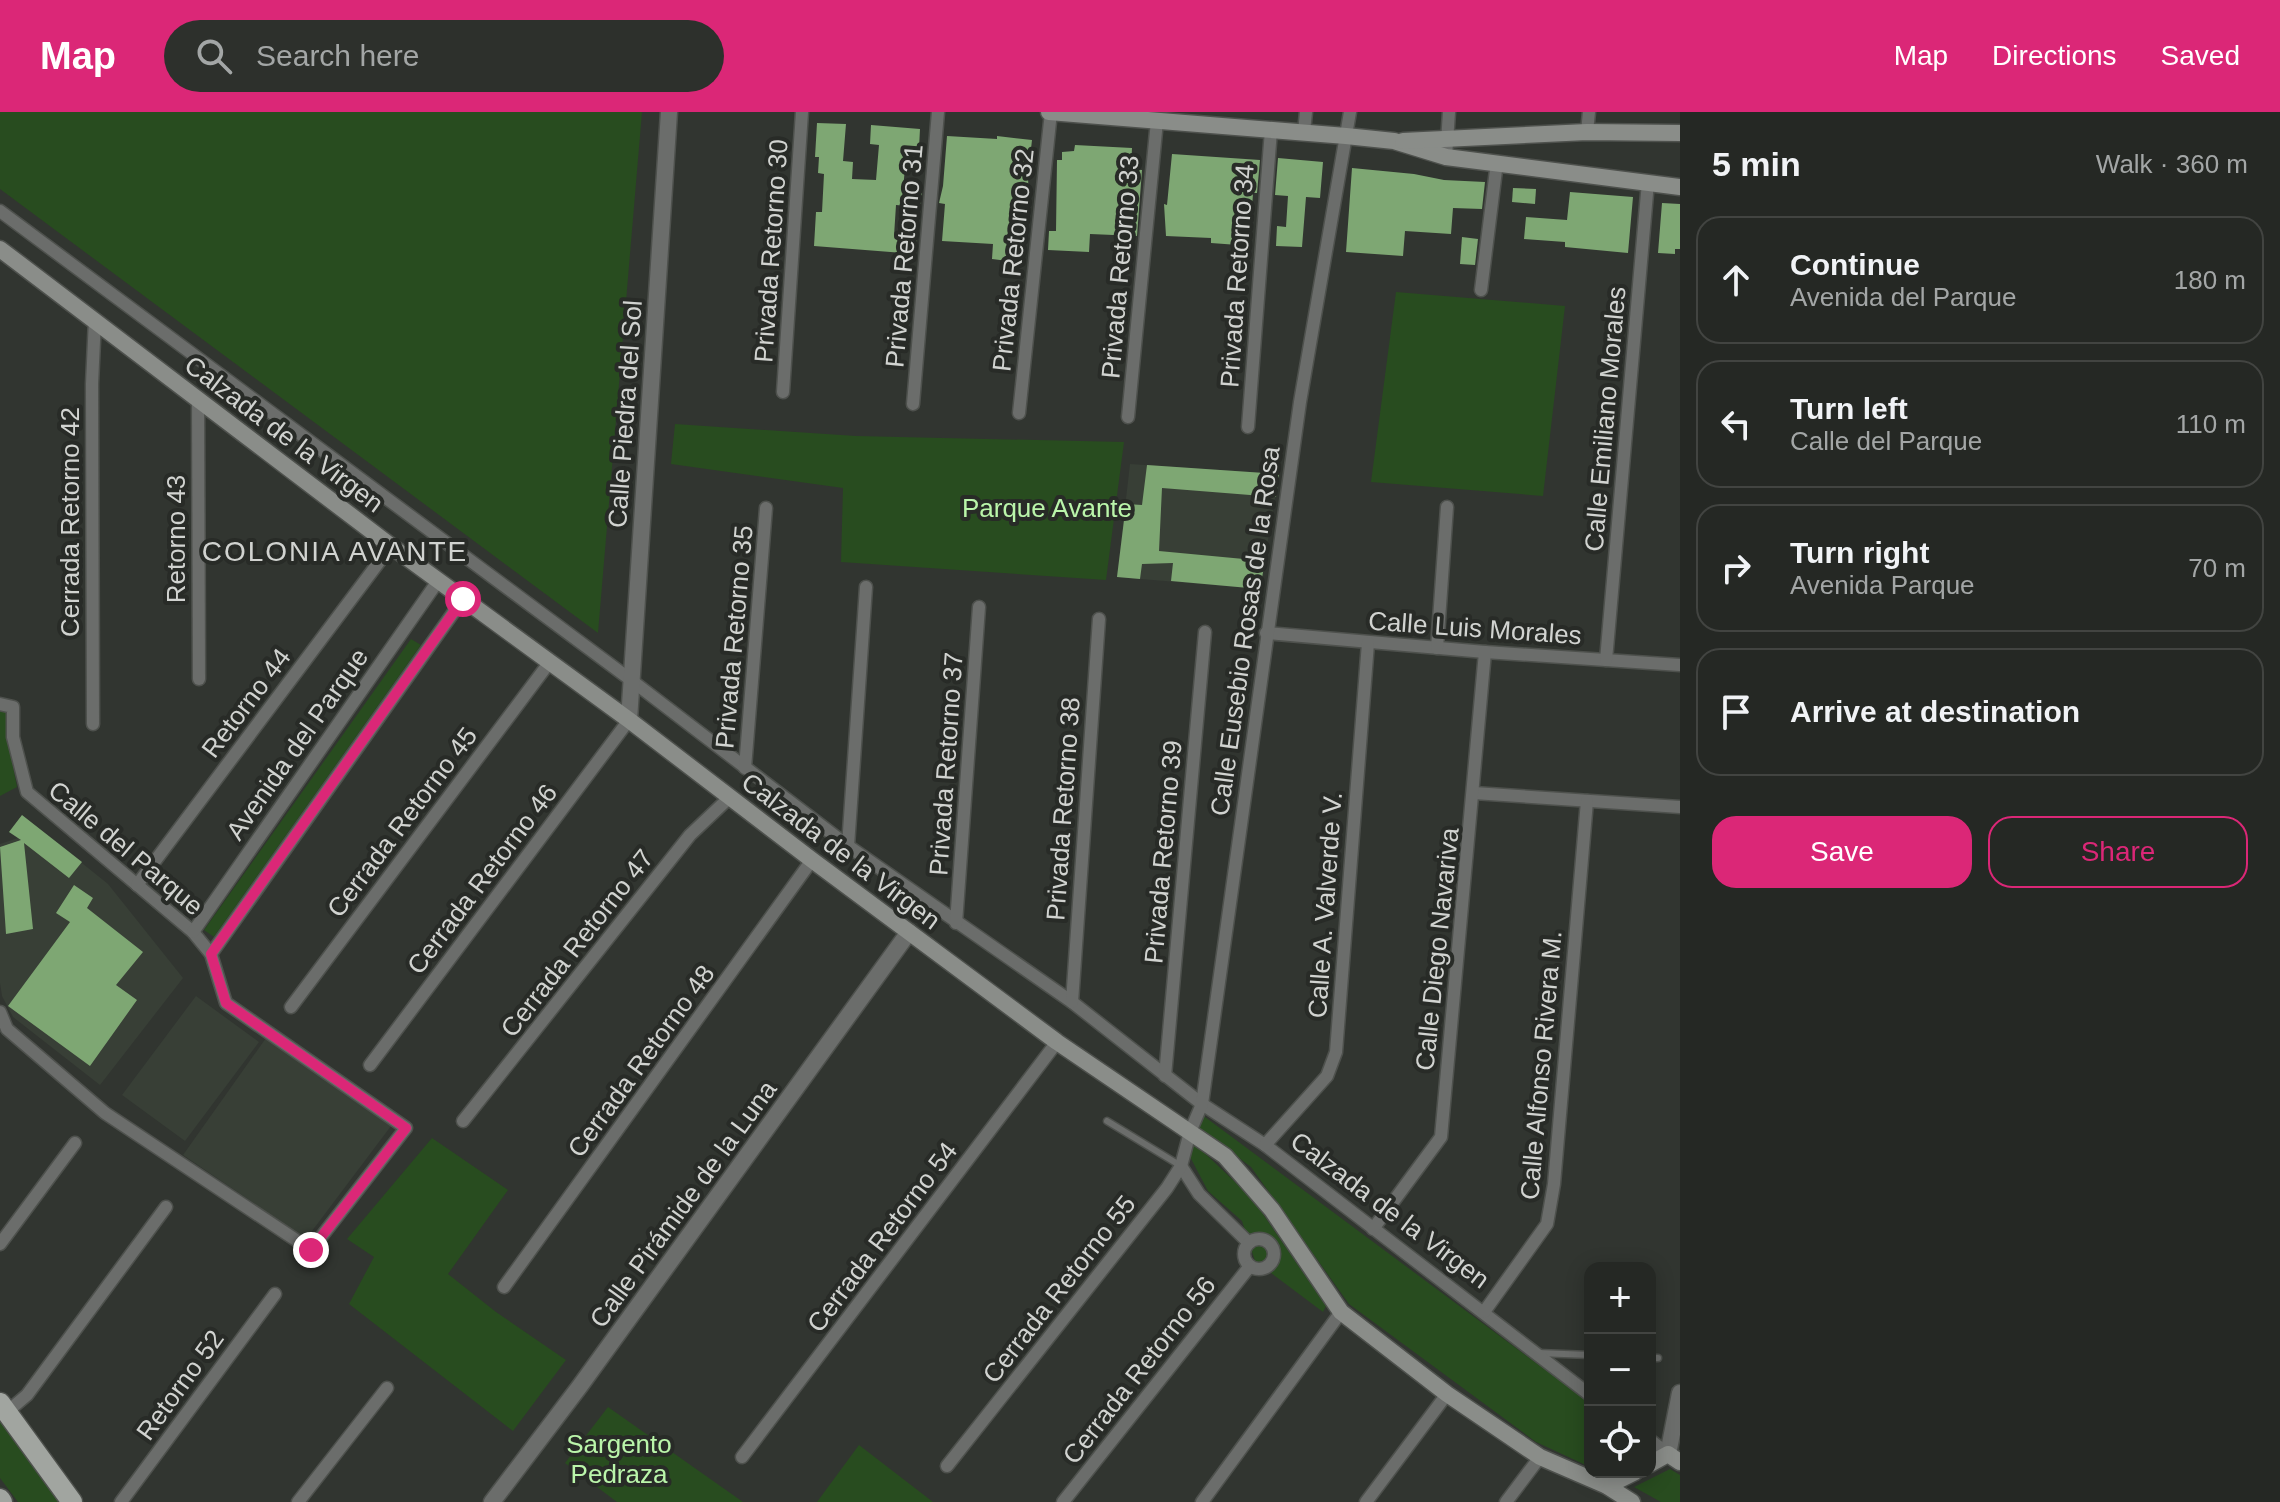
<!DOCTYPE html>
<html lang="en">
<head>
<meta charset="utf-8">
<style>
  :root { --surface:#252824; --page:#2d302c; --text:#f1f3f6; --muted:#a3a6a6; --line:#424441; --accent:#db2777 }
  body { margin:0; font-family:Helvetica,sans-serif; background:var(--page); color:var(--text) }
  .controls { position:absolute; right:24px; bottom:24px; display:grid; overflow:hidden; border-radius:16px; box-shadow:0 4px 20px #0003 }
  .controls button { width:72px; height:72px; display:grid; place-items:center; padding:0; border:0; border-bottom:2px solid var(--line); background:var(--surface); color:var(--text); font:40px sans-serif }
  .stop { position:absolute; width:24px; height:24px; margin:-18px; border:6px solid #db2777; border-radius:50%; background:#fff }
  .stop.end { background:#db2777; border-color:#fff; box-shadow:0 2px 8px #0008 }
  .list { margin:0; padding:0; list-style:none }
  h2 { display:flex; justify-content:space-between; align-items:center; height:104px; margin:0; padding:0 32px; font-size:34px }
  h2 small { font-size:26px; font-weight:400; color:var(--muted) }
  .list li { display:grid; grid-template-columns:52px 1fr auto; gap:24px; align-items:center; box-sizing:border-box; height:128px; margin:0 16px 16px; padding:0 16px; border:2px solid var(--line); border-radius:24px }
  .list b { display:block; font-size:30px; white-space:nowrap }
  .list p { margin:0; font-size:26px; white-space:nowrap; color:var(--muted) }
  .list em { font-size:26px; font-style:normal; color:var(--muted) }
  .actions { display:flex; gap:16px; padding:24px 32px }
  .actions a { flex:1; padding:18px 0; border:2px solid var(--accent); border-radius:24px; text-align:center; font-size:28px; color:var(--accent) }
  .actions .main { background:var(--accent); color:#fff }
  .icon { flex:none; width:44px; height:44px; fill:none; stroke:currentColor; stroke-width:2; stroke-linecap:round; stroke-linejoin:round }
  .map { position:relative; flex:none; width:1680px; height:1390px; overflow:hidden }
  header { display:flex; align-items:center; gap:48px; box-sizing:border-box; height:112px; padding:0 40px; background:var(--accent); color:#fff }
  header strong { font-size:38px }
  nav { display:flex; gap:44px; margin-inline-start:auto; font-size:28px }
  .search { width:560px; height:72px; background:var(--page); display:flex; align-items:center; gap:20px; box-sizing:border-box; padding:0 28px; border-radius:44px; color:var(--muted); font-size:30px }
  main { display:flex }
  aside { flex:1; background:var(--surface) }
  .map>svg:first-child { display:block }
</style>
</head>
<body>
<header>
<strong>Map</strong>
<div class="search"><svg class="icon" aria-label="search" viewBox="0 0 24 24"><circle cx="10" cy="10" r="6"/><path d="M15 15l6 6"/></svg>Search here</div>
<nav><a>Map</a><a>Directions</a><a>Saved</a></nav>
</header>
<main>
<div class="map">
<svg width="1680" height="1390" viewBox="0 0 1680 1390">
  <rect width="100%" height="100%" fill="#313530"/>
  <g fill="#383f36">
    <path d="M1130 352 1279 362 1260 477 1117 465Z"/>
    <path d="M22 703 108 772 183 866 100 973 13 905 2 884 0 871V732L18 726 9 720Z"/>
    <path d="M196 884 259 930 185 1029 122 983Z"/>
    <path d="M266 926 391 1014 306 1127 183 1043Z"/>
  </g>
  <g fill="#284c1f">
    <path d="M0 0H642L598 521 0 77Z"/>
    <path d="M1396 180 1565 194 1543 384 1371 370Z"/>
    <path d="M675 312 856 324 1124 330 1106 468 841 450 843 376 671 352Z"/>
    <path d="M411 527 421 533 214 825 204 818Z"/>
    <path d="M0 599 8 600 7 624 17 675 0 684Z"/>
    <path d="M1201 1002 1590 1291V1355L1536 1330 1349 1192 1251 1055 1194 1012Z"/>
    <path d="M432 1026 508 1078 448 1162 496 1200 566 1248 513 1319 349 1192 374 1145 347 1127Z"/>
    <path d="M1193 1030 1252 1086 1326 1194 1323 1200 1255 1149 1242 1109 1208 1079 1188 1041Z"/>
    <path d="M608 1295 743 1390H617L565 1351Z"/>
    <path d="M0 1306 62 1390H18L0 1366Z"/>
    <path d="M859 1333 933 1390H817Z"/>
    <path d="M1670 1357 1680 1363V1390H1661L1634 1375Z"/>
  </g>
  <g fill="#7ea773">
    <path d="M817 11 846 12 843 49 853 50 852 67 876 68 879 33 870 32 871 13 920 17 919 36 907 35 903 77 922 79 920 95 896 93 894 124 917 126 916 142 814 134 816 100H822L824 62 818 61 819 45H815Z"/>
    <path d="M947 24 997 27V24L1032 28 1028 64 1029 96H1027L1025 115 1019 114 1016 150 992 147 993 132 942 129 945 92 939 91 943 74Z"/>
    <path d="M1075 33 1132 36 1131 57 1142 58 1137 124 1090 122 1089 140 1048 138 1049 119H1056L1057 48H1062V40L1074 39Z"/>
    <path d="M1172 42 1260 48 1257 81H1253L1251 113H1248L1247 129 1239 128 1238 133 1211 131V126L1166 124 1164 92 1167 93Z"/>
    <path d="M1278 46 1323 50 1320 86 1306 85 1302 135 1276 134 1277 114 1286 115 1288 84 1275 83Z"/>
    <path d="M1352 56 1414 62 1444 68 1485 70 1482 97 1453 96 1451 122 1405 119 1403 144 1346 140Z"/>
    <path d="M1513 76 1536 77 1535 92 1512 90Z"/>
    <path d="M1570 80 1633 85 1628 141 1565 135V130L1524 127 1526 105 1567 108Z"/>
    <path d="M1662 91 1680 92V137H1675V142L1658 141Z"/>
    <path d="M1462 125 1478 127 1475 153 1460 152Z"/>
    <path d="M1147 353 1279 362 1276 385 1162 376 1159 439 1265 449 1260 477 1171 469 1173 451 1142 452 1140 467 1117 465 1126 392 1142 393Z"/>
    <path d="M22 703 82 750 69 766 24 731 33 817 6 822 0 735 21 728 9 720Z"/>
    <path d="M74 773 93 786 87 796 143 840 116 873 137 888 90 954 8 894 70 810 56 801Z"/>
  </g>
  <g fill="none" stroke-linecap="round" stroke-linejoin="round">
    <defs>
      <g id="service">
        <path d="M1107 1009 1181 1054"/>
        <path d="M1538 1241 1590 1243"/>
        <path d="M1650 1246H1658"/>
      </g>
      <g id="minor">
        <path d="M1304 20 1306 0"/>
        <path d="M1587 20 1589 0"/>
        <path d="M1446 45 1449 0"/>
        <path d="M0 99 631 568 848 734 1072 890 1202 992 1265 1033 1590 1283"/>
        <path d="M1481 178 1497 50"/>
        <path d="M783 280 802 0"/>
        <path d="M198 286 199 567"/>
        <path d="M913 292 938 0"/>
        <path d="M1019 301 1051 0"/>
        <path d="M1128 305 1157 9"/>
        <path d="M1248 315 1271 18"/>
        <path d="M1266 521 1485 540 1680 553"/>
        <path d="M1437 536 1447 395"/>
        <path d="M1606 548 1648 70"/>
        <path d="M0 592 13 595V625L27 680 193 820 211 842 226 891 406 1016 311 1138 105 1001 7 917 0 900"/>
        <path d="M93 612 92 272 95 207"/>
        <path d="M745 656 766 396"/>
        <path d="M1474 681 1680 695"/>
        <path d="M848 734 866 475"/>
        <path d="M137 773 391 434"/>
        <path d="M956 811 979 495"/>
        <path d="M193 820 438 469"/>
        <path d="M211 842 463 487"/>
        <path d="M1072 890 1099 507"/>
        <path d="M291 895 549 551"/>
        <path d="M370 953 629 608"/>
        <path d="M1165 964 1205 520"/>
        <path d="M463 1009 690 723 730 685"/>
        <path d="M1265 1033 1327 964 1336 940 1368 531"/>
        <path d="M1181 1054 1199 1082 1249 1131"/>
        <path d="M1373 1117 1441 1025 1485 540"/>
        <circle cx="1259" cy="1142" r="15"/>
        <path d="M0 1132 75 1031"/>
        <path d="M504 1175 812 748"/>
        <path d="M1484 1200 1547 1112 1554 1072 1587 689"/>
        <path d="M7 1300 27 1283 166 1095"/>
        <path d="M1650 1328 1668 1342"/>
        <path d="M742 1345 1057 930"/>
        <path d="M947 1354 1167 1076 1181 1054 1190 1020 1202 992 1300 290 1350 0"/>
        <path d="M121 1390 275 1182"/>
        <path d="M298 1390 387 1276"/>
        <path d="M1063 1390 1250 1154"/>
        <path d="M1202 1390 1341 1200"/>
        <path d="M1366 1390 1447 1282"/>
        <path d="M1506 1390 1540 1345"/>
      </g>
      <g id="tertiary">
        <path d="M629 608 669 0"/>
        <path d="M1668 1342 1680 1281"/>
        <path d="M492 1390 580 1274 909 820"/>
      </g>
      <g id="secondary">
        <path d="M1049 0 1346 24 1394 29 1446 45 1680 75"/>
        <path d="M1403 29 1587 20 1680 21"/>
        <path d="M0 137 391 434 629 608 812 748 1057 930 1225 1044 1272 1098 1341 1200 1447 1282 1540 1345 1607 1374 1632 1390"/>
        <path d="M1650 1352 1668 1342 1680 1350"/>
        <path d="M1607 1374 1635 1360"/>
      </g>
      <g id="primary">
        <path d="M0 1291 72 1390"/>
        <path d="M0 1387 2 1390"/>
      </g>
    </defs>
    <use href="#service" stroke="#4e514d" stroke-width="9"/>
    <use href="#minor" stroke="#4e514d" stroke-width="15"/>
    <use href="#tertiary" stroke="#4e514d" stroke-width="19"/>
    <use href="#secondary" stroke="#4e514d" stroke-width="19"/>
    <use href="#primary" stroke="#4e514d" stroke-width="23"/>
    <use href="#service" stroke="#6b6d6b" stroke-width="6"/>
    <use href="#minor" stroke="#6b6d6b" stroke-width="12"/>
    <use href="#tertiary" stroke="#6b6d6b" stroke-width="16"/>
    <use href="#secondary" stroke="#8a8d89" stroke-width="16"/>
    <use href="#primary" stroke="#a1a5a0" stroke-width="20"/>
  </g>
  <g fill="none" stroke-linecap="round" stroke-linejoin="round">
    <path stroke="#db2777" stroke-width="10" d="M311 1138 406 1016 226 891 211 842 463 487"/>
  </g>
  <g text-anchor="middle" stroke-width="8" stroke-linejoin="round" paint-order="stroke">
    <g font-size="26" fill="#d1d3d0" stroke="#282b27">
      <text transform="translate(771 139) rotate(-86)" y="9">Privada Retorno 30</text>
      <text transform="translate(904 144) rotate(-85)" y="9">Privada Retorno 31</text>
      <text transform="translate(1013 148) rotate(-84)" y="9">Privada Retorno 32</text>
      <text transform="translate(1120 155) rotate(-85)" y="9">Privada Retorno 33</text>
      <text transform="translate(1237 164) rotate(-86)" y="9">Privada Retorno 34</text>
      <text transform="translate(625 302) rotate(-86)" y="9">Calle Piedra del Sol</text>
      <text transform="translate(1605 307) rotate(-85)" y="9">Calle Emiliano Morales</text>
      <text transform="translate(284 322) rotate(37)" y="9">Calzada de la Virgen</text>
      <text transform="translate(70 410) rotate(-90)" y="9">Cerrada Retorno 42</text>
      <text transform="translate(176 427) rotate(-90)" y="9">Retorno 43</text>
      <text transform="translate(1475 516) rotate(4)" y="9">Calle Luis Morales</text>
      <text transform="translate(1245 519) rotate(-82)" y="9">Calle Eusebio Rosas de la Rosa</text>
      <text transform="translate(734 525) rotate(-85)" y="9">Privada Retorno 35</text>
      <text transform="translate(246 591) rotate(-53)" y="9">Retorno 44</text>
      <text transform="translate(297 632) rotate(-55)" y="9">Avenida del Parque</text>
      <text transform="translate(946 652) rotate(-86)" y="9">Privada Retorno 37</text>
      <text transform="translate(1063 697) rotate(-86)" y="9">Privada Retorno 38</text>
      <text transform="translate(402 710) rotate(-53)" y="9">Cerrada Retorno 45</text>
      <text transform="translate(126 736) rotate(40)" y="9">Calle del Parque</text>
      <text transform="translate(841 739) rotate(37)" y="9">Calzada de la Virgen</text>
      <text transform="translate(1163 740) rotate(-85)" y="9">Privada Retorno 39</text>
      <text transform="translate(482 767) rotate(-53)" y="9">Cerrada Retorno 46</text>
      <text transform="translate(1325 793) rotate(-86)" y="9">Calle A. Valverde V.</text>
      <text transform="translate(577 831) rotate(-52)" y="9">Cerrada Retorno 47</text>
      <text transform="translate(1437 837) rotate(-84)" y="9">Calle Diego Navariva</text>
      <text transform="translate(641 949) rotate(-54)" y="9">Cerrada Retorno 48</text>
      <text transform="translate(1541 953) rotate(-85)" y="9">Calle Alfonso Rivera M.</text>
      <text transform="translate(683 1092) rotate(-54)" y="9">Calle Pirámide de la Luna</text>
      <text transform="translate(1390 1098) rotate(37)" y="9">Calzada de la Virgen</text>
      <text transform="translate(882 1125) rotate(-53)" y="9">Cerrada Retorno 54</text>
      <text transform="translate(1059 1177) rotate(-52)" y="9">Cerrada Retorno 55</text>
      <text transform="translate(1139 1258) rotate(-52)" y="9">Cerrada Retorno 56</text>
      <text transform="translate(180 1273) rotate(-54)" y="9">Retorno 52</text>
    </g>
    <g font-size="26" fill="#baf5aa" stroke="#282b27">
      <text x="1047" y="405">Parque Avante</text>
      <text x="619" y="1341">Sargento<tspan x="619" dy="30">Pedraza</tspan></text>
    </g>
    <g font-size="28" letter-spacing="2" fill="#d1d3d0" stroke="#282b27">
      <text x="335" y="449">COLONIA AVANTE</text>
    </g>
  </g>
</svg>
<div class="controls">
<button>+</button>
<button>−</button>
<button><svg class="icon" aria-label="locate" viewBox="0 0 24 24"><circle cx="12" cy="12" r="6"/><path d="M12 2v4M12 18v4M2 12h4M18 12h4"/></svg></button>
</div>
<div class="stop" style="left:463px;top:487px"></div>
<div class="stop end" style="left:311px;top:1138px"></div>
</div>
<aside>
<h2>5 min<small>Walk · 360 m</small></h2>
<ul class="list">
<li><svg class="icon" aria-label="ahead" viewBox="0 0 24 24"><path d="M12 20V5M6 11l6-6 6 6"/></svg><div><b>Continue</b><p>Avenida del Parque</p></div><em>180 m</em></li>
<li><svg class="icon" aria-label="left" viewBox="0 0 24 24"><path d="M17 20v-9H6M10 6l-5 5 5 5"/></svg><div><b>Turn left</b><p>Calle del Parque</p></div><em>110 m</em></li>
<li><svg class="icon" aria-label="right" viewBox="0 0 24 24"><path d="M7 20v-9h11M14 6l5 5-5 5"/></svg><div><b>Turn right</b><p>Avenida Parque</p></div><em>70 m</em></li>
<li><svg class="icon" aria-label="arrive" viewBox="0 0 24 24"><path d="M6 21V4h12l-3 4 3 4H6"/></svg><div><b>Arrive at destination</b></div></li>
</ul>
<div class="actions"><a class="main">Save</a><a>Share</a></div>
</aside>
</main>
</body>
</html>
